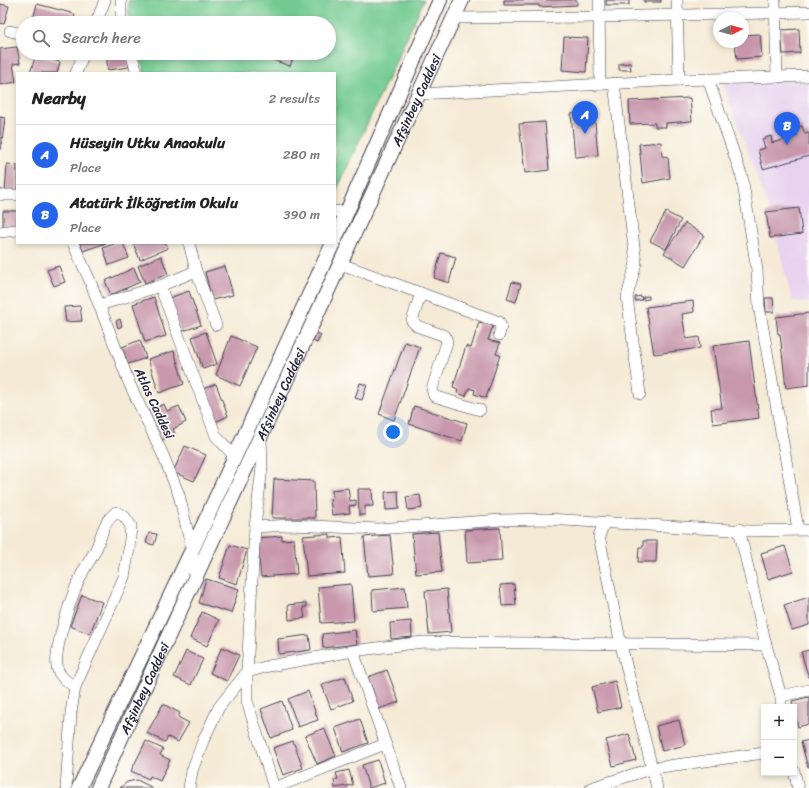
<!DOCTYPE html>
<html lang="en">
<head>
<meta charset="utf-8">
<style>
  :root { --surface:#fff; --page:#f6f6f6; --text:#222; --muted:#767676; --line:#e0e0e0; --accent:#2563eb }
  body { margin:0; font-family:Sriracha,sans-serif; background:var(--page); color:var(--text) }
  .controls { position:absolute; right:12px; bottom:12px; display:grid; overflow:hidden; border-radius:0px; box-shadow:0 2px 6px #0003 }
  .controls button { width:36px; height:36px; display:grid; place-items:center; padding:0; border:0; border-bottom:1px solid var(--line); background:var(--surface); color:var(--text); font:20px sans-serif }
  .compass { position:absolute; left:713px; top:12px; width:36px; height:36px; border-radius:50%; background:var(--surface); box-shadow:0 2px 6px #0003; rotate:84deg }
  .you { position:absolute; left:393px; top:432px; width:14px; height:14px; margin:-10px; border:3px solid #fff; border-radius:50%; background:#1a73e8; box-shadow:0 0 0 6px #1a73e833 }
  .badge { display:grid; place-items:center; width:26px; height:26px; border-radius:50%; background:var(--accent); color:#fff; font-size:13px; font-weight:700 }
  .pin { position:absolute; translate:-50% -33px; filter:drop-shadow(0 1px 2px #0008) }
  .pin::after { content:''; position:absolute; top:21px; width:14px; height:12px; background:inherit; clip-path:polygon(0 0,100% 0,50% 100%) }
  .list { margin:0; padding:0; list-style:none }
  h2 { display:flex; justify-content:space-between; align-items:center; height:52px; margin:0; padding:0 16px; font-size:17px }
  h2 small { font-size:13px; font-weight:400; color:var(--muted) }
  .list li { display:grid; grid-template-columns:26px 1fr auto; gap:12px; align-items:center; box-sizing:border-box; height:60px; padding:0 16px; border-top:1px solid var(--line) }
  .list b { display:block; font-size:15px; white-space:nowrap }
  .list p { margin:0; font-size:13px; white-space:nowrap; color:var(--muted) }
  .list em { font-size:13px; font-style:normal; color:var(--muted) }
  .icon { flex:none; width:22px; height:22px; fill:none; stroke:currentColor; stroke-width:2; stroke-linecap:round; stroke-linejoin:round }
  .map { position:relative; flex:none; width:809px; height:788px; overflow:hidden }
  .search { position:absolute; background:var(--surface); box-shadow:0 2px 6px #0003; left:16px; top:16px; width:320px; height:44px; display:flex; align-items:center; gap:10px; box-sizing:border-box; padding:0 14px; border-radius:22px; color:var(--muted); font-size:15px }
  .panel { position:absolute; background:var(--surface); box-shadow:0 2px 6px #0003; left:16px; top:72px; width:320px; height:172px; border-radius:0px }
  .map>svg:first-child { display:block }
</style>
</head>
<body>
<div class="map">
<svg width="809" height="788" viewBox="0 0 809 788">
  <rect width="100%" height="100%" fill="#fdfcf7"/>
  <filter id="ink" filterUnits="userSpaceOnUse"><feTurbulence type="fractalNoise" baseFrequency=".025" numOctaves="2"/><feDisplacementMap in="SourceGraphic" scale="8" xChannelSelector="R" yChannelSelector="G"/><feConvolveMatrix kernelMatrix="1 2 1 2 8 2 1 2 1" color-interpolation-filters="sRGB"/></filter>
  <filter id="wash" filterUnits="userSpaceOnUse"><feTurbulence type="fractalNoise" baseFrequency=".012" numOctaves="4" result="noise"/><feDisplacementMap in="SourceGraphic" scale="16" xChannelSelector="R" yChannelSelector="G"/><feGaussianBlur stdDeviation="0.9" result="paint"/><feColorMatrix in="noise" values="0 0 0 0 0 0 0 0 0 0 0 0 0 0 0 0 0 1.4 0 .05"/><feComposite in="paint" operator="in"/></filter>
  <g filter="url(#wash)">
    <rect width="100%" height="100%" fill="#f5ead5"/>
    <path fill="#e7d2ef" d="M808 80 809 83V303L792 301 769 209 723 84Z"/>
    <path fill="#72ca90" stroke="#4a7666" d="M129 0H424L335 194V73H145L139 53H329V23H131L128 11Z"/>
    <g id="blocks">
      <g fill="#c897ac">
        <path d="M504 0H577V5L539 7V5H504Z"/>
        <rect x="606" y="0" width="23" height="5"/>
        <rect x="644" y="0" width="17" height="2"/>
        <path d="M0 4 9 6 4 24 0 23Z"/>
        <path d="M37 4 75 14 73 23H32Z"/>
        <path d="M799 29 800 53 783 54 781 30Z"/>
        <path d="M760 34 762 57 737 59 735 42H743V35Z"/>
        <path d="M564 37 588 38 586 72 562 70Z"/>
        <path d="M17 47 20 63 13 64 16 82 0 85V49Z"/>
        <path d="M106 53H127L129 67 108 70Z"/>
        <path d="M272 53H280L293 58 290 66 270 59Z"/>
        <path d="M36 55 60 62 57 73H30Z"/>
        <path d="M630 63 631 70H619V64Z"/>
        <path d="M690 98 692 121 666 123V127H655V123L630 124 629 101Z"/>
        <path d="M594 111 598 155 575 157 571 114Z"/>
        <path d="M0 117 5 118 1 149H0Z"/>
        <path d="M545 122 549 170 525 173 519 124Z"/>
        <path d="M802 126 805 134 809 133V156L763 169 758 150 765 148 762 139 771 136 772 143 797 136 794 128Z"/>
        <path d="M661 142 662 156 668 157 670 178 643 183 639 144Z"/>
        <path d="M7 164 17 165V194L5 193Z"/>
        <path d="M799 208 802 234 770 238 766 212Z"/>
        <rect x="3" y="211" width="14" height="16"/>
        <path d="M666 212 681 220 666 249 650 241Z"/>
        <path d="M685 223 704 235 685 266 664 253Z"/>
        <path d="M80 243H106L83 251Z"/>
        <path d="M116 243H123L129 258 109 265 103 248Z"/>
        <path d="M133 243H166L168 248 140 260Z"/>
        <path d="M441 253 456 257 449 283 434 278Z"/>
        <path d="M161 256 168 274 145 283 138 266Z"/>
        <path d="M59 266 65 282 54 286 47 270Z"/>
        <path d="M225 266 233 295 212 300 205 272Z"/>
        <path d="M134 268 140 282 111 295 105 281Z"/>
        <path d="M512 282 521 284 516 302 507 299Z"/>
        <path d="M189 291 201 325 180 332 169 298Z"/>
        <path d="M641 296 642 300 635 301V297Z"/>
        <path d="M649 296V299L643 300V297Z"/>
        <path d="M154 297 166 336 145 342 133 304Z"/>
        <path d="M765 298H773L774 312H766Z"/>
        <path d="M693 301 694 312 682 314 686 339 699 337 700 348 654 354 646 307Z"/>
        <path d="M80 306 82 321 66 322 64 307Z"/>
        <path d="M809 313V385L786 388 780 334H778L776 317Z"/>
        <path d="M120 319 122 326 118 328 116 321Z"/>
        <path d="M479 322 493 326 488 340 500 343 496 354 500 355 486 398 474 394 475 390 469 388 466 396 457 393 458 389 453 387 466 346 471 348Z"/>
        <path d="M206 332 217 364 203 369 192 337Z"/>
        <path d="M317 333 321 335 317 343 313 341Z"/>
        <path d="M231 336 257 347 240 386 216 375Z"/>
        <path d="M140 340 146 358 128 364 122 347Z"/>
        <path d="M749 341 759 418 713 424 711 409 722 408 713 346Z"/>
        <path d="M405 342 420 347 394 420 379 414Z"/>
        <path d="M174 351 184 384 159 393 148 359Z"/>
        <path d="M360 383 367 385 362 400 355 398Z"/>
        <path d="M216 384 228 416 215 422 203 389Z"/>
        <path d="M164 404 167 411 179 406 186 422 173 429 175 434 162 440 148 411Z"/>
        <path d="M414 406 467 423 462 441 409 424Z"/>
        <path d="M185 446 206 455 194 481 173 472Z"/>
        <path d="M274 479 314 481 315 518H272Z"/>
        <path d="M348 488 350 501 356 500V505L349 506 350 513 332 515 330 499 333 498 332 490Z"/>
        <path d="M358 489H372L373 506H365V515H359Z"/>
        <path d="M398 491 399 509 386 510 385 492Z"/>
        <path d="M420 495 422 508 408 510 406 497Z"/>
        <path d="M500 528 502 561 467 563 465 530Z"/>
        <path d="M438 532 442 572 416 574 412 534Z"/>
        <path d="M149 533 157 534 154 545 146 543Z"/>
        <path d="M330 534V538L342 537 345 573 307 576 303 536Z"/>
        <path d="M390 535 394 574 368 576 364 537Z"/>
        <path d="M282 536V540L294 539 297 574 261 577 257 538Z"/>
        <path d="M643 541H657L656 562H638L639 547H643Z"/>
        <path d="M230 545 247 550 237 584 219 578Z"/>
        <path d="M785 546 793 571 768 579 761 553Z"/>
        <path d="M206 579 239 589 231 613 199 603Z"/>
        <path d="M351 584 354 621 321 623 318 587Z"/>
        <path d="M514 584 516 605 502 606 500 585Z"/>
        <path d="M405 587 407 608 373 611 372 590Z"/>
        <path d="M447 589 451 632 429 634 425 591Z"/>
        <path d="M82 595 102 602 90 634 70 626Z"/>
        <path d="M809 597V625L792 630 784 605Z"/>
        <path d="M306 603 307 607H303L305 618 289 620 288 605Z"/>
        <path d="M202 612 219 620 207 646 190 638Z"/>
        <path d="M411 621 412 637 391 639 390 623Z"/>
        <path d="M355 630 357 644 323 648 322 634Z"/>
        <path d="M309 635 311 650 279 654 278 639Z"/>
        <path d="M222 647 239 655 227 681 210 673Z"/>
        <path d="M809 650V678L801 652Z"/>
        <path d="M186 651 203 659 191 685 174 677Z"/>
        <path d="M387 670 399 702 379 709 368 677Z"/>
        <path d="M345 677 353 701 331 709 322 685Z"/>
        <path d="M615 681 621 707 598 712 592 687Z"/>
        <path d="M308 691 318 720 298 727 288 699Z"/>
        <path d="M809 697V724L798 727 792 701Z"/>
        <path d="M282 701 292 730 271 738 261 709Z"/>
        <path d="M163 704 180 713 178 717 189 723 178 742 168 737 165 742 147 733Z"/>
        <path d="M360 719 368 743 343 752 335 728Z"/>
        <path d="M679 720 685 745 662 751 656 726Z"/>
        <path d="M324 728 336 756 317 764 305 736Z"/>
        <path d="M629 734 636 760 613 766 606 740Z"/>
        <path d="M809 740V767H808L801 742Z"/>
        <path d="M146 741 163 749 160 755 170 760 160 781 150 776 149 779 131 771Z"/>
        <path d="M293 741 303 768 283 775 273 748Z"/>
        <path d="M378 760 385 783 369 788 362 765Z"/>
        <path d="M349 770 353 785 335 788 334 780 338 779 336 773Z"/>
        <path d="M137 780 153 788H120L127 782Z"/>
      </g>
    </g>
  </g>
  <g filter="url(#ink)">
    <use href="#blocks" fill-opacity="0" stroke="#424052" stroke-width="1"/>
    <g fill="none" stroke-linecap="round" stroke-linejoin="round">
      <defs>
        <g id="minor">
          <path d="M599 0 600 84"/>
          <path d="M677 0 679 80"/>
          <path d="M775 0 777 77"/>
          <path d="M454 18 599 17 809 12"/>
          <path d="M96 23 105 0"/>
          <path d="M121 23V0"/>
          <path d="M10 31 23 34"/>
          <path d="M131 53 137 73"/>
          <path d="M76 73 84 53"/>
          <path d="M708 79 742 177 757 270 759 306 798 529"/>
          <path d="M614 83 636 263 627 297 640 394"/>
          <path d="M419 94 679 80 809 76"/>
          <path d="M0 195H17"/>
          <path d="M335 211 346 213"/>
          <path d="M0 232 17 230"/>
          <path d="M73 243 90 281 130 385 163 455 179 495 192 550 195 579"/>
          <path d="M189 243 196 271 216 325"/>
          <path d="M341 264 499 322 501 327 499 335"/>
          <path d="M160 286 216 436 235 457"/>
          <path d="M421 293 412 321 417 326 445 336 447 342 432 389 434 396 480 410"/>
          <path d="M100 305 160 286 196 271"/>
          <path d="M261 438 262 467 255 527 291 525 378 529 501 520 547 519 749 531 809 530"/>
          <path d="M604 523 599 536 621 645 657 788"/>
          <path d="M739 529 766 645 781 696V707"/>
          <path d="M353 651 401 788"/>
          <path d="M781 696 809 690"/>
          <path d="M794 771 798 788"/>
          <path d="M66 788 71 713 75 687 124 577 129 549 131 526 124 516 116 512C102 524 103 533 96 549 92 558 85 566 81 576 72 594 54 647 57 667 59 677 67 681 75 687"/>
          <path d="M189 788 192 771 203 741 219 707 247 672 255 527"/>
          <path d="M274 788 247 701V672L269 666 353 651 423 642 766 645"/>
          <path d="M274 788 385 744"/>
          <path d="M591 788 653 768 764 753"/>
        </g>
        <g id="major">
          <path d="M335 239 440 0"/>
          <path d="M79 788 192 550 333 243"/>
          <path id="s1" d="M98 788 462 0"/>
        </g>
      </defs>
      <use href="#minor" stroke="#424052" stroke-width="12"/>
      <use href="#major" stroke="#424052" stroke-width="16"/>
      <use href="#minor" stroke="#fff" stroke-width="11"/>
      <use href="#major" stroke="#fff" stroke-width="14"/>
    </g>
  </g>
  <g text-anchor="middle" stroke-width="3.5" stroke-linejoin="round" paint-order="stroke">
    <g font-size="13" fill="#22223b" stroke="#fdfcf7">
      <text dy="5" stroke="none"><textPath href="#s1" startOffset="758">Afşinbey Caddesi</textPath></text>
      <text dy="5" stroke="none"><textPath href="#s1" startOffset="434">Afşinbey Caddesi</textPath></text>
      <text transform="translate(155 403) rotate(65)" y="5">Atlas Caddesi</text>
      <text dy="5" stroke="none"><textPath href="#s1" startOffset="110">Afşinbey Caddesi</textPath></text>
    </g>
  </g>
</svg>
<div class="controls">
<button>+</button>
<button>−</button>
</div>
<svg class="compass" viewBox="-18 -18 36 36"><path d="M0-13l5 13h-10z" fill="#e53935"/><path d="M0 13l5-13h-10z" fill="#767676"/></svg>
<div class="you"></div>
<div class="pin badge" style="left:585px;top:134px">A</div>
<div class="pin badge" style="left:787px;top:145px">B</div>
<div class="search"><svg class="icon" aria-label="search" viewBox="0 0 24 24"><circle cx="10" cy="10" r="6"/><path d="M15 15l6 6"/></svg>Search here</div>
<section class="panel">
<h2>Nearby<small>2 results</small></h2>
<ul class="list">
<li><span class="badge">A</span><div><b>Hüseyin Utku Anaokulu</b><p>Place</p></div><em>280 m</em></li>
<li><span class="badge">B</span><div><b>Atatürk İlköğretim Okulu</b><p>Place</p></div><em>390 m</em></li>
</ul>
</section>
</div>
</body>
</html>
